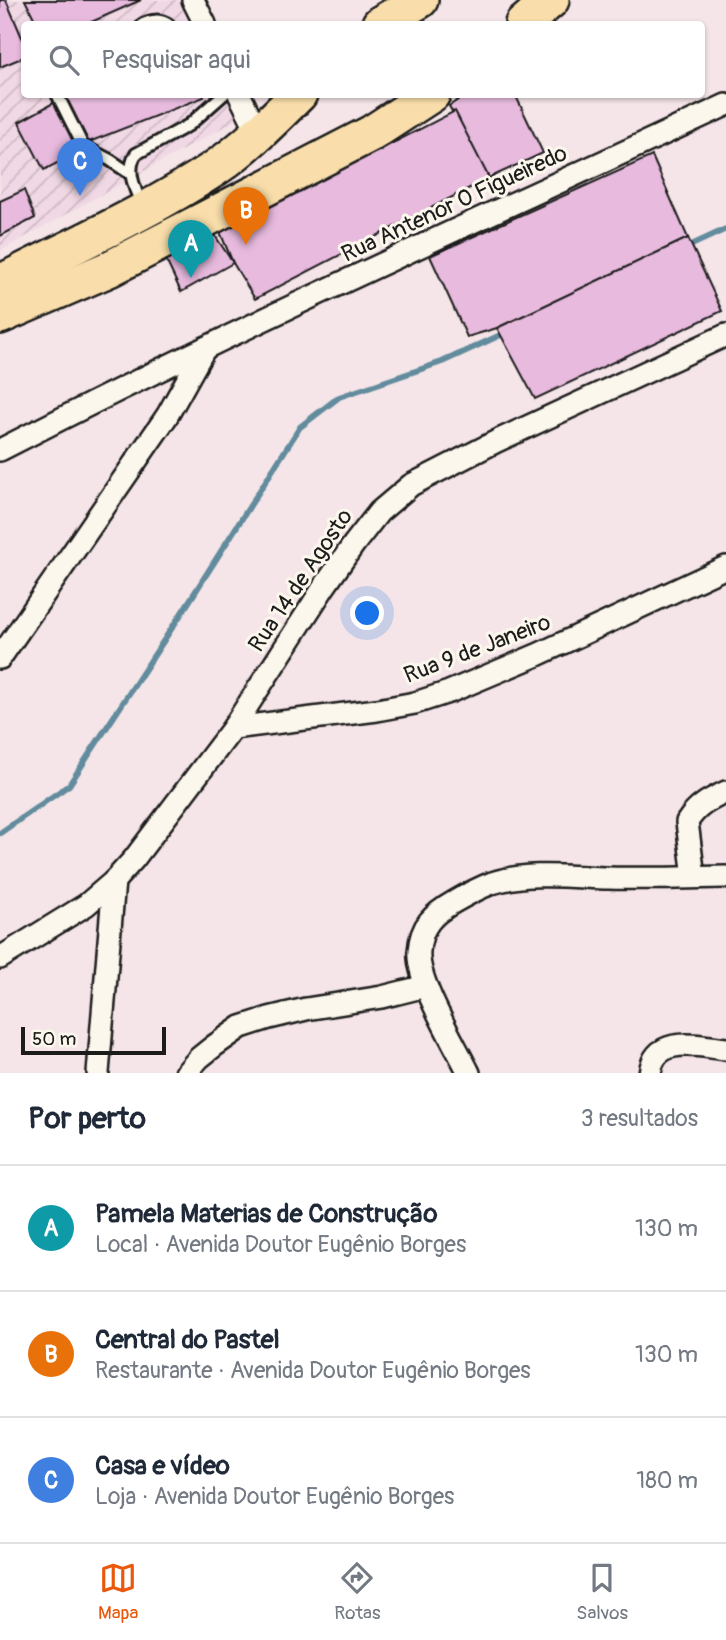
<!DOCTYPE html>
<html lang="pt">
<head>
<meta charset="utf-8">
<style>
  :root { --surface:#fff; --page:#f6f6f7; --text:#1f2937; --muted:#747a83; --line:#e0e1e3; --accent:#ea580c }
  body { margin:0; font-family:Pangolin,sans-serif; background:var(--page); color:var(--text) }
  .scale { position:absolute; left:21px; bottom:18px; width:145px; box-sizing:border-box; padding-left:7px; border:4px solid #1c1c1c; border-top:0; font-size:19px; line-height:24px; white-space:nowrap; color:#1c1c1c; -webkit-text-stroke:5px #fbf7ec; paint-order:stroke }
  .you { position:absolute; left:368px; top:614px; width:24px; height:24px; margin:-18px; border:5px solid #fff; border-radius:50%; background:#1a73e8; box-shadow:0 0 0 10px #1a73e833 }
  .badge { display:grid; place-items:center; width:46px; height:46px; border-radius:50%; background:var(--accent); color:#fff; font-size:23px; font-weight:700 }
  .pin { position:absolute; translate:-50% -58px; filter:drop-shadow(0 2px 4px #0008) }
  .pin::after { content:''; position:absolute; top:37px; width:24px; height:21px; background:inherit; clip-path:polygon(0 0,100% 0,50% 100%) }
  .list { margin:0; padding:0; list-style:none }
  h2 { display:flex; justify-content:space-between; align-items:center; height:91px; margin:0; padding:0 28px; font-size:30px }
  h2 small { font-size:23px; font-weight:400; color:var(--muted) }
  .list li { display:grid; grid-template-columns:46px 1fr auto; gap:21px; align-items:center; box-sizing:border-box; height:126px; padding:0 28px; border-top:2px solid var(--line) }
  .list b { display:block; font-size:26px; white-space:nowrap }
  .list p { margin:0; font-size:23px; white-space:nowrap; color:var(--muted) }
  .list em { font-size:23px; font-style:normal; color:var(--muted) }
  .icon { flex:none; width:38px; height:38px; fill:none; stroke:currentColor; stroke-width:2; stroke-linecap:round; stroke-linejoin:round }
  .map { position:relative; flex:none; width:726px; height:1073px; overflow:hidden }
  .search { position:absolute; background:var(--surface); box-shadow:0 2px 5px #0004; left:21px; right:21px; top:21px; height:77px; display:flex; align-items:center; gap:18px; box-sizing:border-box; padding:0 24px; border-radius:7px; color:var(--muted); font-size:26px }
  .sheet { height:469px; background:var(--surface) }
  nav { display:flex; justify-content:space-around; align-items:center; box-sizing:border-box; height:98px; border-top:2px solid var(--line); background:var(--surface); font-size:19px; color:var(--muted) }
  nav a { display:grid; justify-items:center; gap:4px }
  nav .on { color:var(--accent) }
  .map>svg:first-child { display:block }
</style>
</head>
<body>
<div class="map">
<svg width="726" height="1073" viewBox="0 0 726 1073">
  <defs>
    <pattern id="industrial-furrows" width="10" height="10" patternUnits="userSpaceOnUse" patternTransform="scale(1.75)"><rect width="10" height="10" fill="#f1d8e5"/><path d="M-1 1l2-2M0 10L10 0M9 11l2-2" fill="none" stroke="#ceb9c4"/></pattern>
  </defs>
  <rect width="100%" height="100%" fill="#f5e5e8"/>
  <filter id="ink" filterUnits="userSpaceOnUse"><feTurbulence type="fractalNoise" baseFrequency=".0143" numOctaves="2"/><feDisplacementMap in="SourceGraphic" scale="14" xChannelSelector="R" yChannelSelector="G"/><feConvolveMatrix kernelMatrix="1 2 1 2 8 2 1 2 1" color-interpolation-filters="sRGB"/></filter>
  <g filter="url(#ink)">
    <path fill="url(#industrial-furrows)" d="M0 0H181L193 24H24V94L230 95 242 117 0 251Z"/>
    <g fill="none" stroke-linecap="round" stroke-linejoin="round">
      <g stroke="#628c9d" stroke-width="6">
        <path d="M685 248 726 229"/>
        <path d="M0 833 69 785 185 608 300 427 339 397 442 362 507 332"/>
      </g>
    </g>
    <g fill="#e7bade" stroke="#1c1c1c" stroke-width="2">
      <path d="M0 0H6L24 42V57L0 67Z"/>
      <path d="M25 0H141L87 24H37Z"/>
      <path d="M65 94H203L204 97 84 144Z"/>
      <path d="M467 94H515L543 153 489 178 449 106Z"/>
      <path d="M57 101 82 150 44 170 19 122Z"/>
      <path d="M455 111 489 178 255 299 233 263 220 232Z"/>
      <path d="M652 156 688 238 497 328 467 337 430 256Z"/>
      <path d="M24 190 35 218 0 236V201Z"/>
      <path d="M214 234 233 263 181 292 165 258Z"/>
      <path d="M688 238 722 311 535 399 497 328Z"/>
    </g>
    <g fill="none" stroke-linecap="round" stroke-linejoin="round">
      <defs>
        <g id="service">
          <path d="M143 24C152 20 159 19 168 24"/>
          <path d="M57 94 83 146 110 160 131 174"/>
          <path d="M142 207C136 190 125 171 136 154L189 125 224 94"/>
        </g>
        <g id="minor">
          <path d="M193 0 205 24"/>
          <path d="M239 94 259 134"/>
          <path d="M0 450C238 327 483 218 726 105"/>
          <path d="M0 658 167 416 205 348"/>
          <path d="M233 728 377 710 415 703 449 692 537 655 726 567"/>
          <path d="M694 877 687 822C697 806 709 800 726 792"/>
          <path d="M0 958 86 905 114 881 134 859 233 728 324 587 354 544 379 512 411 485 497 441 726 335"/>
          <path d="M98 1073 114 881"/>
          <path d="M186 1073 199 1058 214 1046 241 1027 269 1018 306 1009 382 997 426 986"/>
          <path d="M469 1073C455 1044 416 981 419 951 421 925 433 914 454 902 466 895 479 888 492 883 529 871 571 877 609 878 648 879 687 878 726 877"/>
          <path d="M650 1073C655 1034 698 1046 726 1049"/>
        </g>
        <g id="trunk">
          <path d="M380 24 420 0"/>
          <path d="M523 24 551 0"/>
          <path d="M0 283C72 246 147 213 214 169 245 148 272 121 299 94"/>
          <path d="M0 316 109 269 372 133 432 94"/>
        </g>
      </defs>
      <use href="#service" stroke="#1c1c1c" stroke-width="16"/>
      <use href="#minor" stroke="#1c1c1c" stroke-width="26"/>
      <use href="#trunk" stroke="#1c1c1c" stroke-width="40"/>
      <use href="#service" stroke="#fbf7ec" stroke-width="10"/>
      <use href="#minor" stroke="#fbf7ec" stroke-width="21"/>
      <use href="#trunk" stroke="#f9deab" stroke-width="35"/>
    </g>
  </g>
  <g text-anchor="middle" stroke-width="6" stroke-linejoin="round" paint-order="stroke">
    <g font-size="23" fill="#1c1c1c" stroke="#fbf7ec">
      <text transform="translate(454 203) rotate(-25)" y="8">Rua Antenor O Figueiredo</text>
      <text transform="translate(300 580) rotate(-56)" y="8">Rua 14 de Agosto</text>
      <text transform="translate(477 648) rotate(-21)" y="8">Rua 9 de Janeiro</text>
    </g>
  </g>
</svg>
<div class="scale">50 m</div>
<div class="you"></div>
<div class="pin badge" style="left:191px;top:278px;background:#0f9aa8">A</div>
<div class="pin badge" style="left:246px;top:245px;background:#e8710a">B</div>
<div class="pin badge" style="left:80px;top:196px;background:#3f7fe0">C</div>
<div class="search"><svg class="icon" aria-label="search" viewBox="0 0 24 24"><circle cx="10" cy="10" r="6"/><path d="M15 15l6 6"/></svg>Pesquisar aqui</div>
</div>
<section class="sheet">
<h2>Por perto<small>3 resultados</small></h2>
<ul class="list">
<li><span class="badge" style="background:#0f9aa8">A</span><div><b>Pamela Materias de Construção</b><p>Local · Avenida Doutor Eugênio Borges</p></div><em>130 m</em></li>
<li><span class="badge" style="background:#e8710a">B</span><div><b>Central do Pastel</b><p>Restaurante · Avenida Doutor Eugênio Borges</p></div><em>130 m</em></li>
<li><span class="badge" style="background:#3f7fe0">C</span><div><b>Casa e vídeo</b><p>Loja · Avenida Doutor Eugênio Borges</p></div><em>180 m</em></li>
</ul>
</section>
<nav>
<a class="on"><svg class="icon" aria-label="map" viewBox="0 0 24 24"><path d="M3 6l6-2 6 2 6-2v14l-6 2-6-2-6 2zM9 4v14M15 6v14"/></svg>Mapa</a>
<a><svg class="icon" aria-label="directions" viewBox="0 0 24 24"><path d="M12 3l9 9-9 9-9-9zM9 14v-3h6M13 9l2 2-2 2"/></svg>Rotas</a>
<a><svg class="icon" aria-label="saved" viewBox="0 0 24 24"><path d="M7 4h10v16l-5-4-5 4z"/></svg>Salvos</a>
</nav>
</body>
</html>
